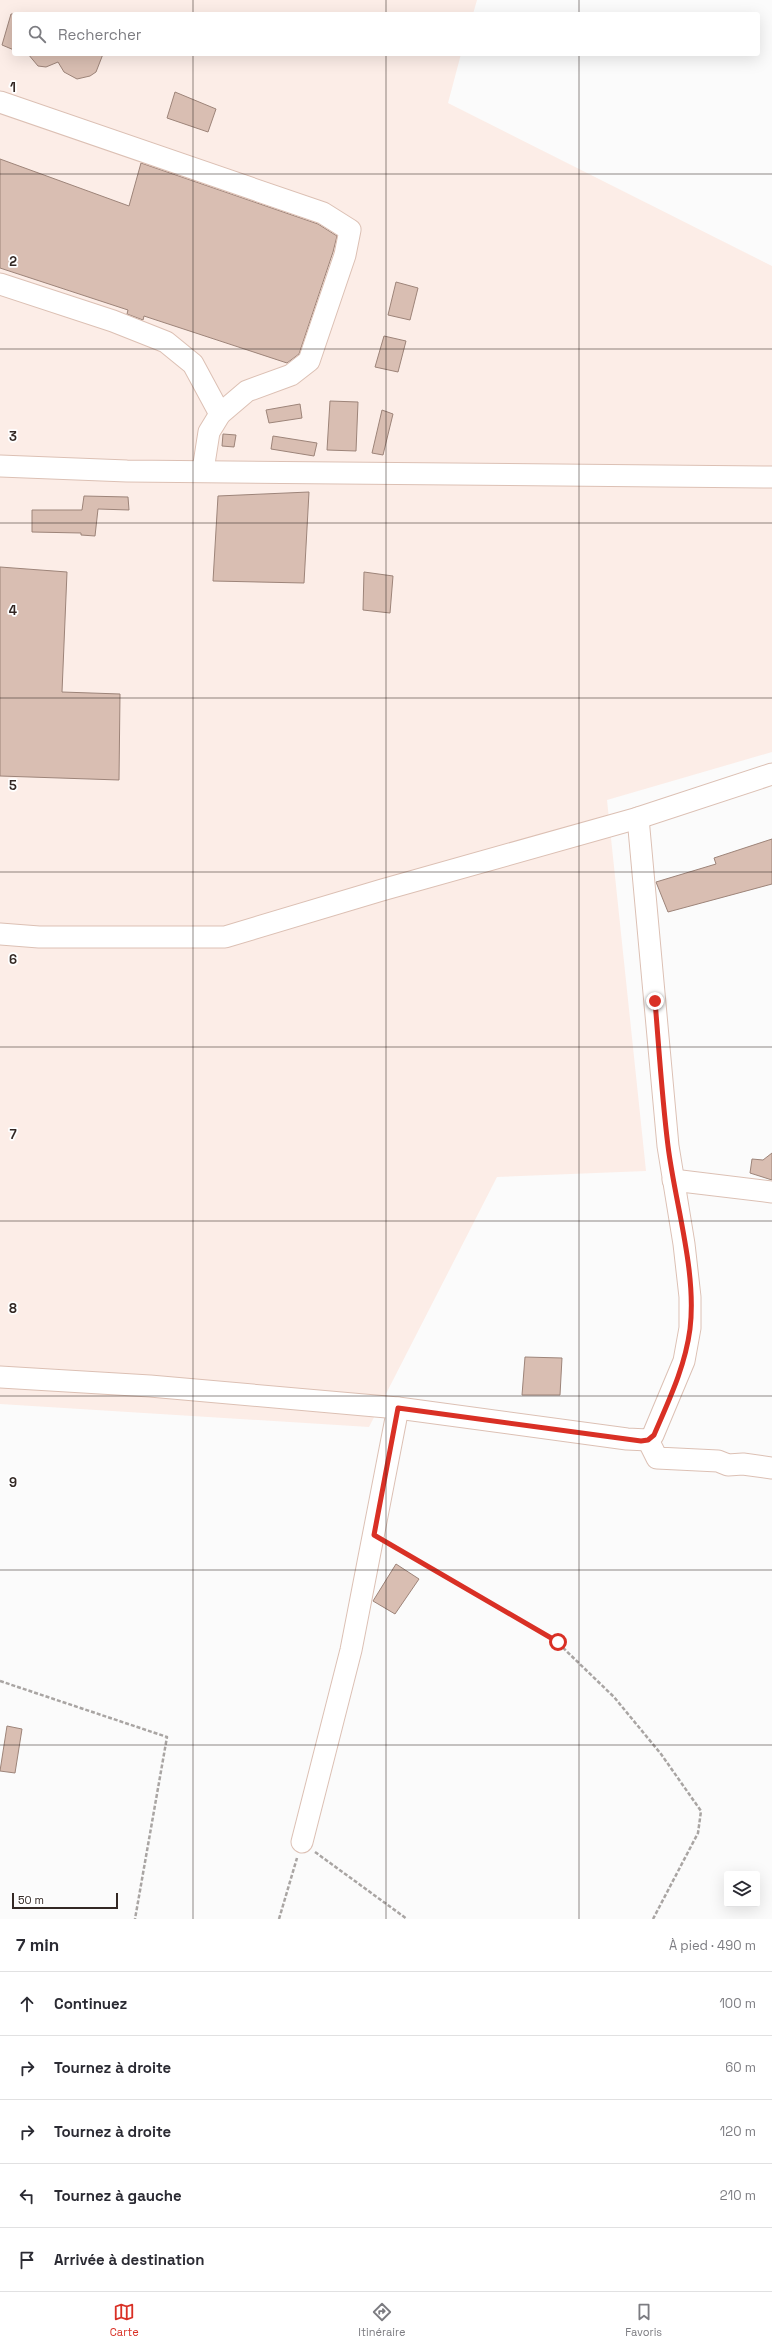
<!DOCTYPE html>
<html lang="fr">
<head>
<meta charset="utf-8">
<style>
  :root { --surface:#fff; --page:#f2f2f3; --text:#2b2b33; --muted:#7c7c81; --line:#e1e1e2; --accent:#d93025 }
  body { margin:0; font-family:"Space Grotesk",sans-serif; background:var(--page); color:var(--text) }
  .controls { position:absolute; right:12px; bottom:12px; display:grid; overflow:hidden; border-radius:4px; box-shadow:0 4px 16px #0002 }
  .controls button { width:36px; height:36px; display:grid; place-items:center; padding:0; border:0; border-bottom:1px solid var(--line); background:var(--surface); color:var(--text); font:20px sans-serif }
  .scale { position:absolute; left:12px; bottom:10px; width:106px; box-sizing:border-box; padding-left:4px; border:2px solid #332824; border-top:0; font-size:11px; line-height:14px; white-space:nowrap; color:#332824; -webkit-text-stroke:3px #fff; paint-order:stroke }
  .stop { position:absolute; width:12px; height:12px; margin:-9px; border:3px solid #d93025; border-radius:50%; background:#fff }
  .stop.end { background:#d93025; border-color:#fff; box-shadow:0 1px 4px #0008 }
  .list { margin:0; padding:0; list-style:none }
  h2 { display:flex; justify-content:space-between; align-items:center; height:52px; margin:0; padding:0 16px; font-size:17px }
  h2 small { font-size:13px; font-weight:400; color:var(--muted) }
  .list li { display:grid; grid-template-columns:26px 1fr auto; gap:12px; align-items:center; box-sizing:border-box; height:64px; padding:0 16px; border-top:1px solid var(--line) }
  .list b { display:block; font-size:15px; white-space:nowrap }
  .list em { font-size:13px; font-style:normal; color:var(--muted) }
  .icon { flex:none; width:22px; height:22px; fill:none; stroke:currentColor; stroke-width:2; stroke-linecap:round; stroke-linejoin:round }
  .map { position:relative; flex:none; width:772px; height:1919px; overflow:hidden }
  .search { position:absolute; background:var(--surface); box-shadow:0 4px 16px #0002; left:12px; right:12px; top:12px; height:44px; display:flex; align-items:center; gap:10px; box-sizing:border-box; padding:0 14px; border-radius:4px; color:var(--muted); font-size:15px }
  .sheet { height:372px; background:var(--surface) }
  nav { display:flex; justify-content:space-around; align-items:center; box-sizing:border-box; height:56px; border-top:1px solid var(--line); background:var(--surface); font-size:11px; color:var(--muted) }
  nav a { display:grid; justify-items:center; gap:2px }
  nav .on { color:var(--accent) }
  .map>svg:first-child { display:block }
</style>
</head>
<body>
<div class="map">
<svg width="772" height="1919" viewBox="0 0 772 1919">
  <rect width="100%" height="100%" fill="#fbfbfb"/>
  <path fill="#fcede7" d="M0 0H477L473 14H14V54H461L448 103 772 266V752L607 800 646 1171 497 1177 369 1427 0 1404Z"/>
  <g fill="#d9beb2" stroke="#9d8479">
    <path d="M11 14H14V50L2 45Z"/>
    <path d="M28 54H103L96 72 90 76 77 79 64 72 58 62 46 67 38 66Z"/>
    <path d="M175 92 216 109 208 132 167 118Z"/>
    <path d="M0 159 129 206 141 163 318 224 337 236 333 252 299 354 287 363 144 316 143 320 127 314 128 310 0 268Z"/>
    <path d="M396 282 418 288 410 320 388 315Z"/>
    <path d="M384 336 406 341 398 372 375 367Z"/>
    <path d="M330 401 358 402 356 451 327 450Z"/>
    <path d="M300 404 302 418 269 423 266 410Z"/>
    <path d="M382 410 393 414 383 455 372 453Z"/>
    <path d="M223 434 236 435 234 447 222 446Z"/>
    <path d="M273 436 317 443 314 456 271 449Z"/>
    <path d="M309 492 304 583 213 581 218 496Z"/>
    <path d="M84 496 128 497 129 510 98 509 95 536 81 535V533L32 532V510H82Z"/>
    <path d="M0 567 67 572 62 692 120 694 119 780 0 776Z"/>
    <path d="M364 572 393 576 390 613 363 610Z"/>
    <path d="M772 839V884L668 912 656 882 716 864 714 858Z"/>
    <path d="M772 1153V1180L750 1173 752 1159 763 1160Z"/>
    <path d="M525 1357 562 1358 560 1395H522Z"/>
    <path d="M396 1564 419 1579 395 1614 373 1601Z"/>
    <path d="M7 1726 22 1729 15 1773 0 1771Z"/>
  </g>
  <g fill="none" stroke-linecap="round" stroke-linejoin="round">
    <defs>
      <g id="minor">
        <path d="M0 102 323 213 350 230 345 255 309 361 291 375 247 391 220 414 209 432 203 470"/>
        <path d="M0 284 113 321 166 342 193 364 220 414"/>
        <path d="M0 466 127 471 772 477"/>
        <path d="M0 934 39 937H225L382 890 638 818 772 774"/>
        <path d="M673 1180 772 1192"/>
        <path d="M0 1377 150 1386 398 1408 627 1439 648 1440 653 1435 684 1361 690 1328V1297L684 1244 668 1146 638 818"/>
        <path d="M648 1440 657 1458 718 1461 728 1465 743 1464 772 1468"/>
        <path d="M302 1842 351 1650 398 1408"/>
      </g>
    </defs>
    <use href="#minor" stroke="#dcc0b4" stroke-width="23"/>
    <g stroke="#a9a5a3" stroke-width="2.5" stroke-dasharray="4 2" stroke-linecap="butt">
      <path d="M388 1543 557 1642 614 1697 661 1754 701 1811 698 1833 653 1919"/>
      <path d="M0 1681 167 1737 135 1919"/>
      <path d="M315 1852 407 1919"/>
      <path d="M279 1919 297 1858"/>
    </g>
    <use href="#minor" stroke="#fff" stroke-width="21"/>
  </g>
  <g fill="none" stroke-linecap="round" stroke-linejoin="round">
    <path stroke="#d93025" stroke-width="5" d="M558 1642 374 1535 398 1408 641 1441 648 1440 654 1435C669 1400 685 1367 690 1329 697 1272 675 1203 668 1146 662 1098 659 1049 655 1001"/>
  </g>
  <path fill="none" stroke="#332824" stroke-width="1" stroke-opacity="0.55" d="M193 0V14M386 0V14M579 0V14M193 54V1919M386 54V1919M579 54V1919M0 174H772M0 349H772M0 523H772M0 698H772M0 872H772M0 1047H772M0 1221H772M0 1396H772M0 1570H772M0 1745H772"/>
  <g font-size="13" text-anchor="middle" font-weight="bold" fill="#332824" stroke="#fff" stroke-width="3.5" stroke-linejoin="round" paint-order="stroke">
    <text x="13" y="92">1</text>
    <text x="13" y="266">2</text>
    <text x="13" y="441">3</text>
    <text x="13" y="615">4</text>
    <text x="13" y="790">5</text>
    <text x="13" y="964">6</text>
    <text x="13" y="1139">7</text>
    <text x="13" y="1313">8</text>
    <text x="13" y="1487">9</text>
  </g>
</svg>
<div class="controls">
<button><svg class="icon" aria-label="layers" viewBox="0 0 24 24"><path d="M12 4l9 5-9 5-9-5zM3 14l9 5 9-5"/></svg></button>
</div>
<div class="scale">50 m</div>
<div class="stop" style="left:558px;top:1642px"></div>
<div class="stop end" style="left:655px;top:1001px"></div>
<div class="search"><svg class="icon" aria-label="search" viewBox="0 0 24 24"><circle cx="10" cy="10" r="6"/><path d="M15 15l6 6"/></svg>Rechercher</div>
</div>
<section class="sheet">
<h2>7 min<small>À pied · 490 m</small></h2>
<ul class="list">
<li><svg class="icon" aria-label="ahead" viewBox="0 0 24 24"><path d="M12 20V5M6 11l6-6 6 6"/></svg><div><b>Continuez</b></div><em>100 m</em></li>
<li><svg class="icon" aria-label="right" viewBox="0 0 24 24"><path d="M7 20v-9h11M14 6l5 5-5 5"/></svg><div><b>Tournez à droite</b></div><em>60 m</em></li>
<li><svg class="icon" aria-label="right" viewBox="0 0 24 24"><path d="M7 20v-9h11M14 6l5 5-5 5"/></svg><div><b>Tournez à droite</b></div><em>120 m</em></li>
<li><svg class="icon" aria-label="left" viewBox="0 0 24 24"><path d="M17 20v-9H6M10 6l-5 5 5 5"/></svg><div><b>Tournez à gauche</b></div><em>210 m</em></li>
<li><svg class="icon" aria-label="arrive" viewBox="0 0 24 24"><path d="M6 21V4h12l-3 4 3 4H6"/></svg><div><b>Arrivée à destination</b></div></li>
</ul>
</section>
<nav>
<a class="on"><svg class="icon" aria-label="map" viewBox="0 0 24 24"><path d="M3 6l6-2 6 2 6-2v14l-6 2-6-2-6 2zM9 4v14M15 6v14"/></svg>Carte</a>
<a><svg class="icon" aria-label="directions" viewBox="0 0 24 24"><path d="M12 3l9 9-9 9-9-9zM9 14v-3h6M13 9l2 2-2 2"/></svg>Itinéraire</a>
<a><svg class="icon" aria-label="saved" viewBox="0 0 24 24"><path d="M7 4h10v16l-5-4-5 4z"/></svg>Favoris</a>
</nav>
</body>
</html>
